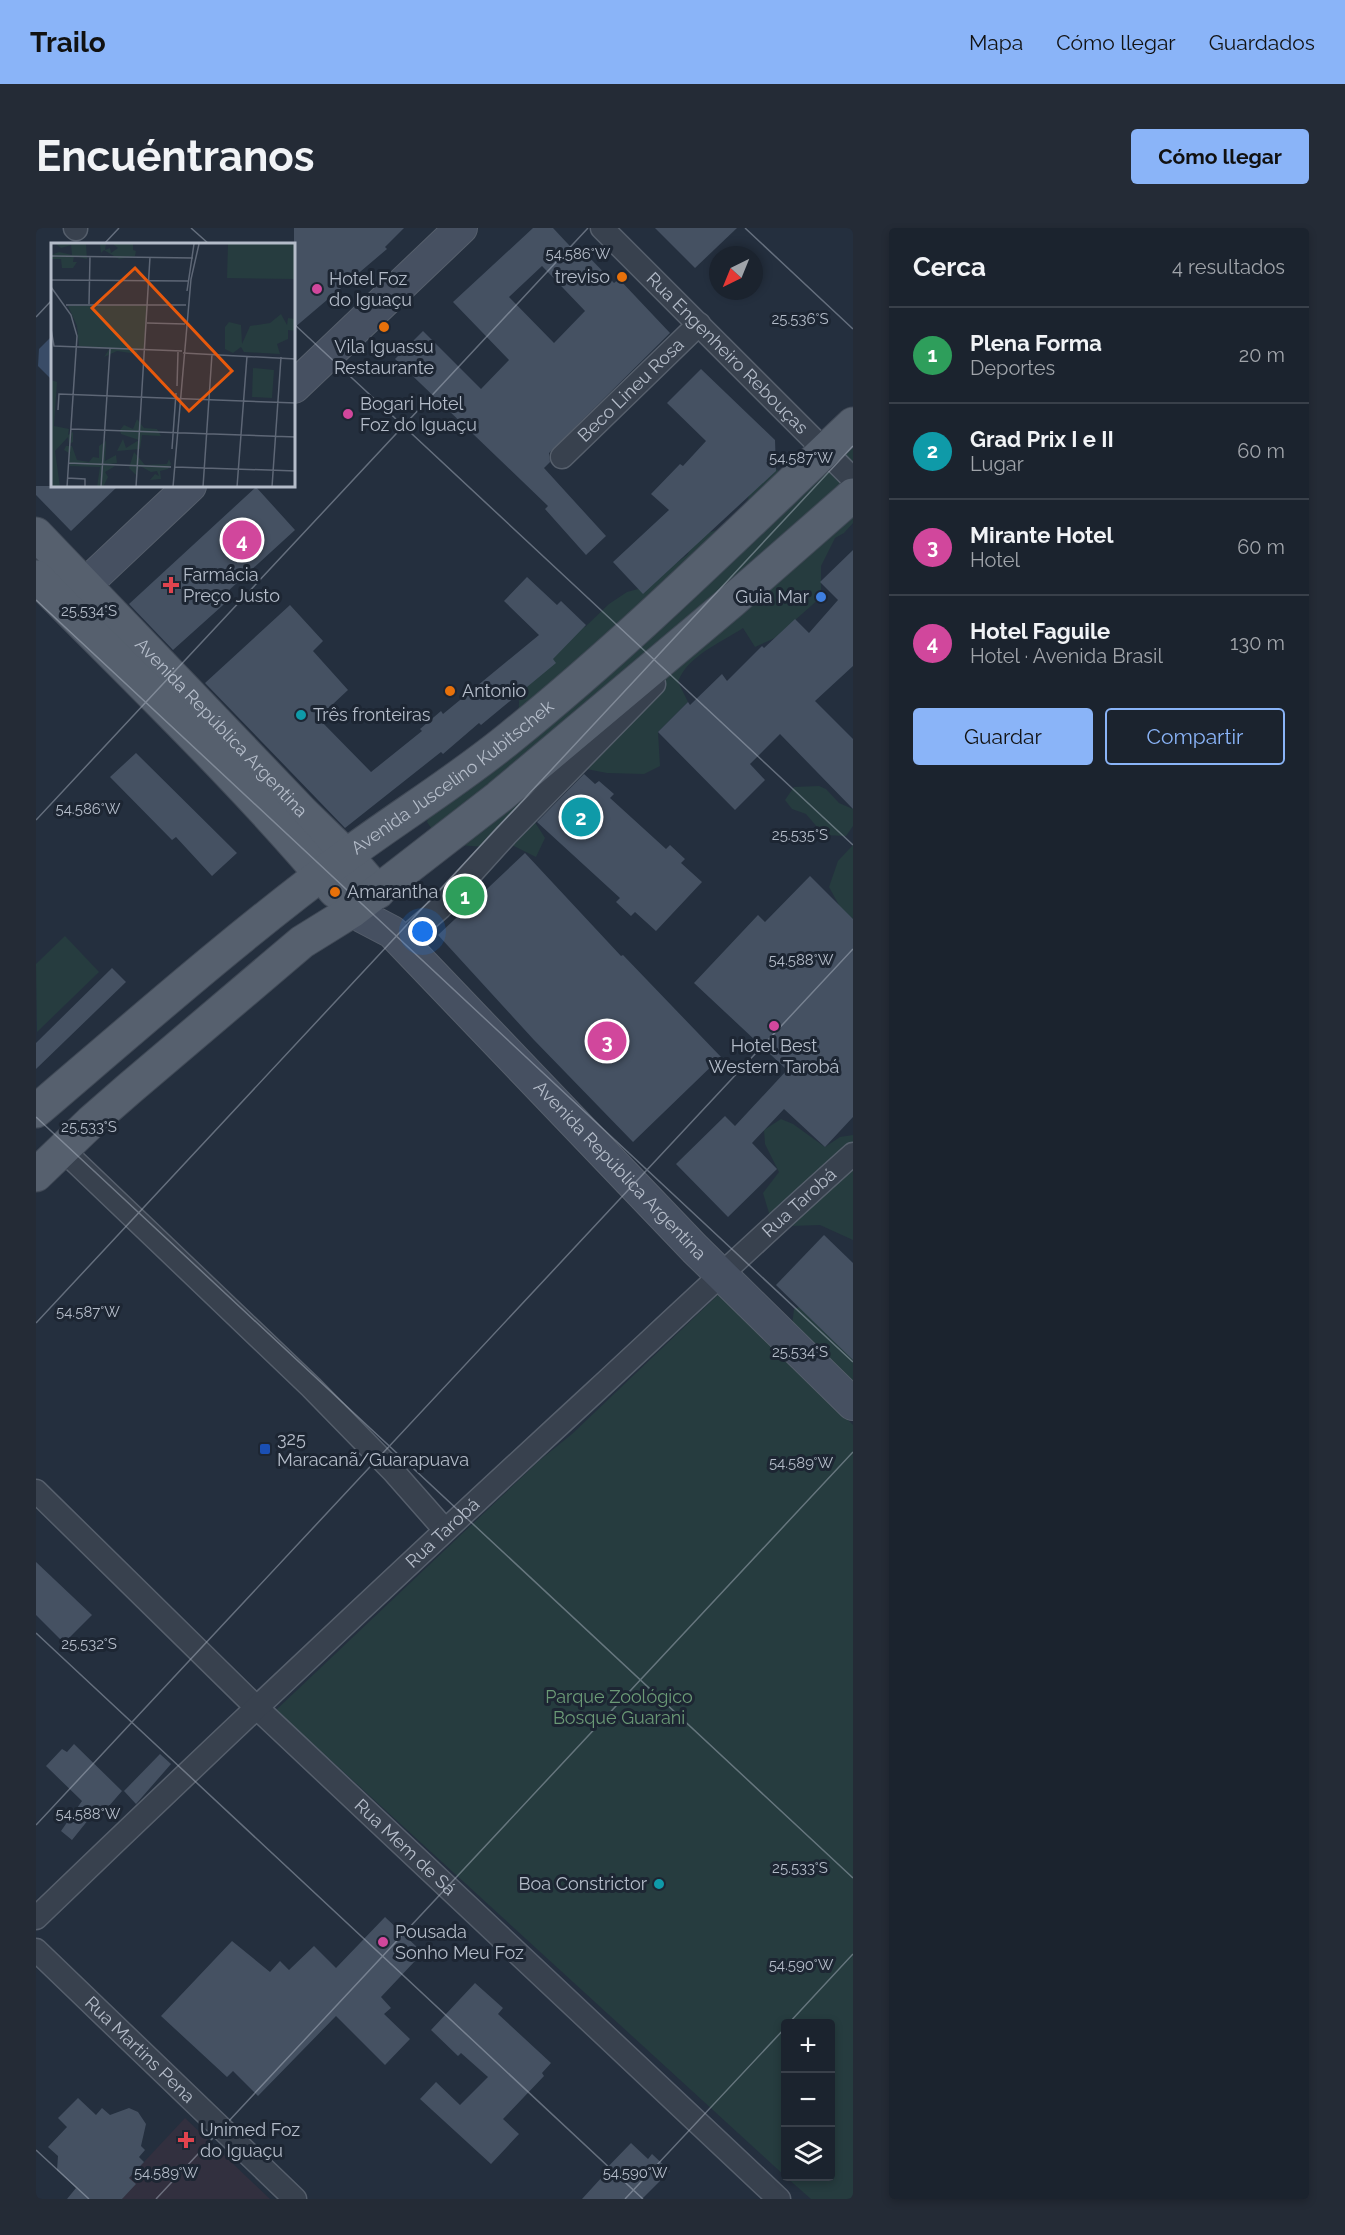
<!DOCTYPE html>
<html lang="es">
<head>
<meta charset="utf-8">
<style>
  :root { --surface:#1b232e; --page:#242b36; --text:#f1f3f6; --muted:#a0a4aa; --line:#39404a; --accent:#8ab4f8 }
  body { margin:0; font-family:Raleway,sans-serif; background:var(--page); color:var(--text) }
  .controls { position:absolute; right:18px; bottom:18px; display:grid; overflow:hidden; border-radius:6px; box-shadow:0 3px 9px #0003 }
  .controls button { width:54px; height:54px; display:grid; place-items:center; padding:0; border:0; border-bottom:2px solid var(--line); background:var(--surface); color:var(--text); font:30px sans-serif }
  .compass { position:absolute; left:673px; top:18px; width:54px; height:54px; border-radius:50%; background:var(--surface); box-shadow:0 3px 9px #0003; rotate:223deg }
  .you { position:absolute; left:387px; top:704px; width:21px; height:21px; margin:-15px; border:4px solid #fff; border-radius:50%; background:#1a73e8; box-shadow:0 0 0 9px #1a73e833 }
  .badge { display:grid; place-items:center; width:39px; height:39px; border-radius:50%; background:var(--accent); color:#fff; font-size:20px; font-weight:700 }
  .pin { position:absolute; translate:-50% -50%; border:3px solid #fff; box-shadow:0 2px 6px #0006 }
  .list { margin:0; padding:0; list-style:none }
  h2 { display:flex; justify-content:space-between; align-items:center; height:78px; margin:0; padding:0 24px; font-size:26px }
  h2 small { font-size:20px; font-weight:400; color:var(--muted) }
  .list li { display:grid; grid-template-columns:39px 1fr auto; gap:18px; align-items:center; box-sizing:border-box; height:96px; padding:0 24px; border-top:2px solid var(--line) }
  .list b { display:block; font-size:22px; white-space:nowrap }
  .list p { margin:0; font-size:20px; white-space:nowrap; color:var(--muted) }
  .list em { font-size:20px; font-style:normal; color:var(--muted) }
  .actions { display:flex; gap:12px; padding:18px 24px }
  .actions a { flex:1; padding:14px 0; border:2px solid var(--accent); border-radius:6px; text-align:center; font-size:21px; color:var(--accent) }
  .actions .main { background:var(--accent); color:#111 }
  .icon { flex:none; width:33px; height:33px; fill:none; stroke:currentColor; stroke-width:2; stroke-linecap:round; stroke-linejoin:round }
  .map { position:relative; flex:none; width:817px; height:1971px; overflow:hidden; border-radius:6px }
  header { display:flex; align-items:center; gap:36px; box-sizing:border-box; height:84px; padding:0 30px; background:var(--accent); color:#111 }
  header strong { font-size:28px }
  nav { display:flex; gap:33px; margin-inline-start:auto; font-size:21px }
  .intro { display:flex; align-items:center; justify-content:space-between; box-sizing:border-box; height:144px; padding:0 36px }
  h1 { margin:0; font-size:42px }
  .button { padding:15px 27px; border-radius:6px; background:var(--accent); color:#111; font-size:21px; font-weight:700 }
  main { display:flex; gap:36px; padding:0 36px }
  aside { flex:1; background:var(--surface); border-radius:6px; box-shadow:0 3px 9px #0003 }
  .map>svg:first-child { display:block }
</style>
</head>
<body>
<header>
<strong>Trailo</strong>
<nav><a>Mapa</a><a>Cómo llegar</a><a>Guardados</a></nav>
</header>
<div class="intro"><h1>Encuéntranos</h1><a class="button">Cómo llegar</a></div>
<main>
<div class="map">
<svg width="817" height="1971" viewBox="0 0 817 1971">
  <rect width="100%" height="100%" fill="#242f3e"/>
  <path fill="#32303f" d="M149 1890 234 1971H86L93 1950Z"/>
  <g fill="#263c3f">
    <path d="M817 219V295L808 305 799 310 785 338V369L739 410 719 419 707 400C686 414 651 428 642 454L652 474 622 504 624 538 608 546 571 545 540 539 495 588 509 610 500 629 472 615 465 620 406 616 391 594 398 570 482 490 484 459 526 402 549 399 573 376 591 364 606 360 651 327 662 308 684 301 706 290 722 239 737 238 751 250 800 221Z"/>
    <path d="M783 558 790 561 803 575 817 581V598L810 608 788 607 770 586 756 581 749 572 758 559Z"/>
    <path d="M817 617V691L804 679 793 659 802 633Z"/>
    <path d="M29 708 63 744 1 804 0 736Z"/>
    <path d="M745 891 757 896 789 919 804 909 817 907V1012L784 997 754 998 736 995 727 965 743 944 729 916 728 902Z"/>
    <path d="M685 1064 817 1197V1971H775L750 1949 794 1948V1796H750L749 1948 240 1482 504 1232 536 1206Z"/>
    <path d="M785 1070 817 1081V1176L754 1113 758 1081Z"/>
  </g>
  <path fill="#394c67" d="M16 108V150L15 151 2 138 3 121Z"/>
  <g fill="#455162" fill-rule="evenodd">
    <path d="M258 0H368L349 19 351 21 258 100Z"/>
    <path d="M497 0H517L547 32 551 27 578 55 583 51 634 105 513 225 514 234 508 240 570 308 550 327 509 281 512 278 359 131 387 103 445 161 473 132 417 74ZM506 38 549 83 518 115 473 69Z"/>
    <path d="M619 0H701L659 40Z"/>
    <path d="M665 141 739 212 740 243 607 366 577 334 633 282 615 266 644 236 647 238 670 213 631 175Z"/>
    <path d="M0 258H82L35 303 0 267Z"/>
    <path d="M220 259 259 302 191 364 196 369 137 422 93 376Z"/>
    <path d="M817 322V438L779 473 817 511V581L744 506 714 536 729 552 699 582 622 504 652 474 654 477 686 446 691 453 726 418 728 420 759 391 773 405 802 372 784 354Z"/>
    <path d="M491 349 521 377 525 373 550 397 517 431 520 435 445 497 443 495 407 526 405 524 309 600 169 455 254 377 287 413 277 423 312 462 282 490 335 544 386 503 384 501 405 483 407 486 503 407 468 373Z"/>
    <path d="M100 525 201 625 176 648 140 609 136 612 74 549Z"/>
    <path d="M548 546 559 556 563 553 578 566 574 570 630 621 634 617 649 631 645 635 666 654 620 703 599 684 595 688 580 674 584 670 501 594Z"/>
    <path d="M489 625 585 728 587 727 685 829 597 914 498 812 402 707Z"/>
    <path d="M774 648 817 691V889L789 919 748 881 716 915 741 941 692 989 640 936 689 888 699 898 751 842 658 755 722 687 729 694Z"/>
    <path d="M76 740 90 754 0 841V815Z"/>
    <path d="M788 1007 817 1035V1132L740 1057Z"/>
    <path d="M0 1334 56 1387 28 1415 0 1387Z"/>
    <path d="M38 1516 86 1563 66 1586 61 1581 36 1612 25 1603 46 1573 10 1538 26 1521 31 1524Z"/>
    <path d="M124 1526 135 1536 100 1576 88 1563Z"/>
    <path d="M349 1689 383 1721 375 1729 379 1733 345 1769 355 1780 348 1786 374 1811 349 1837 300 1788 222 1868 197 1843 191 1849 125 1788 196 1713 234 1744 244 1733 253 1742 278 1718 300 1740Z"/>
    <path d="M439 1755 467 1780 462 1786 515 1835 506 1845 508 1848 467 1891 483 1906 455 1936 384 1871 400 1854 424 1877 452 1849 425 1825 422 1828 395 1802Z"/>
    <path d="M42 1870 60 1887 66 1880 74 1887 93 1880 102 1884 110 1896 105 1918 109 1922 103 1929 108 1934 93 1950 100 1956 86 1971H31L40 1960 21 1942 22 1928 12 1919 31 1899 22 1890Z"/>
    <path d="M595 1915 612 1931 616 1926 634 1943 606 1971H546L567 1948 565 1946Z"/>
  </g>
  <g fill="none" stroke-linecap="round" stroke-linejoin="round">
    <defs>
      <g id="street">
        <path d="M39 0 40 1"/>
        <path id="s1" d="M566 0 817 251"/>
        <path id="s2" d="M526 229 663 96"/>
        <path d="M365 714 404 680 470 607 618 456"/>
        <path d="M27 922 275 1159 357 1243 409 1302"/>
        <path id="s3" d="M0 1263 220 1479 743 1971"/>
        <path id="s4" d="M0 1690C185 1512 372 1336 561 1162 646 1083 730 1004 817 926"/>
        <path id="s5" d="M0 1722 259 1971"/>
      </g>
      <g id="secondary">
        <path d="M258 159 425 0"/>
        <path d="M32 376 50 356 154 258"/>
        <path id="s6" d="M316 683 356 704 659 1021 817 1176"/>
      </g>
      <g id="primary">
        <path id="s7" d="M0 306 266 584 310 627 342 664"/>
        <path d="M0 349C101 452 206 552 299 663"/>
        <path id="s8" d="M0 883C102 796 203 707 311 627 365 587 424 551 476 508 596 411 705 302 817 196"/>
        <path d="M0 947 55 894 94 860 266 714 316 683 463 569 696 373 817 267"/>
      </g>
    </defs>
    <use href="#street" stroke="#565f6c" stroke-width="25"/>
    <use href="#secondary" stroke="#565f6c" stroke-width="34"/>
    <use href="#primary" stroke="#414a57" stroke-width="35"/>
    <use href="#street" stroke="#38414e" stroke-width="22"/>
    <use href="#secondary" stroke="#465061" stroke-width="32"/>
    <use href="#primary" stroke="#56606e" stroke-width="33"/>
  </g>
  <path fill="none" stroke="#b4bcc9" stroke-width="1.5" stroke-opacity="0.45" d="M155 0 173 16M709 0 817 101M68 16 83 0M0 89 16 72M258 96 817 617M0 372 817 1134M0 592 552 0M0 889 817 1650M0 1095 817 218M0 1405 607 1971M0 1597 817 721M752 1796 817 1726M0 1922 53 1971M120 1971 817 1224M589 1971 750 1799"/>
  <g fill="#e8710a" stroke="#1d2633" stroke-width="2">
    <circle cx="586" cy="49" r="6"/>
    <circle cx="348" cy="99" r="6"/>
    <circle cx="414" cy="463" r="6"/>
    <circle cx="299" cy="664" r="6"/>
  </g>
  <g fill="#d1479c" stroke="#1d2633" stroke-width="2">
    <circle cx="281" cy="61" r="6"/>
    <circle cx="312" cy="186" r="6"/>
    <circle cx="738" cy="798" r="6"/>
    <circle cx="347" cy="1714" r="6"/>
  </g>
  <g fill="#e0444e" stroke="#1d2633" stroke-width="2">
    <path d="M132 348h6v6h6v6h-6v6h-6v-6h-6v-6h6z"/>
    <path d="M147 1903h6v6h6v6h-6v6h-6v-6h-6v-6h6z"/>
  </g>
  <circle fill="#3f7fe0" stroke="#1d2633" stroke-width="2" cx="785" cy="369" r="6"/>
  <g fill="#0f9aa8" stroke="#1d2633" stroke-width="2">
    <circle cx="265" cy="487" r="6"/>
    <circle cx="623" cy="1656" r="6"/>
  </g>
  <rect fill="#1a4fb4" stroke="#1d2633" stroke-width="2" x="223" y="1215" width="12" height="12" rx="3"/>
  <g text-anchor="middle" stroke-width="6" stroke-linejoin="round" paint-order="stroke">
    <g font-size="18" fill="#b4bcc9" stroke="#1d2633" text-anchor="start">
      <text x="574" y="55" text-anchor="end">treviso</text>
      <text x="293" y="57">Hotel Foz<tspan x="293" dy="21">do Iguaçu</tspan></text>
      <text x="348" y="125" text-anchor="middle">Vila Iguassu<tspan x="348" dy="21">Restaurante</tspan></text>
      <text x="324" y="182">Bogari Hotel<tspan x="324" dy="21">Foz do Iguaçu</tspan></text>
      <text x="147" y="353">Farmácia<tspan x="147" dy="21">Preço Justo</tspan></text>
      <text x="773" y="375" text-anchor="end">Guia Mar</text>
      <text x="426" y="469">Antonio</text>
      <text x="277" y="493">Três fronteiras</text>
      <text x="311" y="670">Amarantha</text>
      <text x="738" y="824" text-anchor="middle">Hotel Best<tspan x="738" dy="21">Western Tarobá</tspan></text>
      <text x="241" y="1217">325<tspan x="241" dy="21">Maracanã/Guarapuava</tspan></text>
      <text x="611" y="1662" text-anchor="end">Boa Constrictor</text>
      <text x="359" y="1710">Pousada<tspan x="359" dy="21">Sonho Meu Foz</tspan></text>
      <text x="164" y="1908">Unimed Foz<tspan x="164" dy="21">do Iguaçu</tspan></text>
    </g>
    <g font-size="18" fill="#b4bcc9" stroke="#1d2633">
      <text dy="6" stroke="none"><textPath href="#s1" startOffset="177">Rua Engenheiro Rebouças</textPath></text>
      <text dy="6" stroke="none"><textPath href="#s2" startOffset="96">Beco Lineu Rosa</textPath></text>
      <text dy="6" stroke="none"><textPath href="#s7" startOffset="268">Avenida República Argentina</textPath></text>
      <text dy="6" stroke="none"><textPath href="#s8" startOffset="534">Avenida Juscelino Kubitschek</textPath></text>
      <text dy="6" stroke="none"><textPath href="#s6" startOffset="375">Avenida República Argentina</textPath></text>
      <text dy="6" stroke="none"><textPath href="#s4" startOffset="1046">Rua Tarobá</textPath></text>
      <text dy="6" stroke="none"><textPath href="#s4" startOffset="560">Rua Tarobá</textPath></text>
      <text dy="6" stroke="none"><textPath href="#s3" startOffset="513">Rua Mem de Sá</textPath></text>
      <text dy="6" stroke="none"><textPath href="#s5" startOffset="144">Rua Martins Pena</textPath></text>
    </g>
    <g font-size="18" fill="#6b9a76" stroke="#1d2633">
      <text x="583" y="1475">Parque Zoológico<tspan x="583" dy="21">Bosque Guarani</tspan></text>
    </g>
  </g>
  <g transform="translate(15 15)">
    <rect width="244" height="244" fill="#242f3e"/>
    <path d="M5 1H35L36 16 23 13 22 19H26L22 25H11L10 16H0V12L8 9 21 12 20 2 10 5ZM49 1H55L54 7 59 5 60 10 67 5 62 1H82V7L85 8 84 13 68 16 53 7 50 10ZM177 1H244V36L176 35ZM96 62 93 106 87 107 86 111 66 108 53 114 59 105 28 103 26 83 17 63ZM230 71 236 82 237 75 244 76 245 88 237 87V96L226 101 229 111 193 109 190 104 182 110 174 106V84L178 79 190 82 191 101 199 83 219 80ZM202 125 223 127 221 155 201 154ZM0 137 6 139 3 183 18 186 17 192 22 189V199L18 201 17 194 4 208 9 244H0ZM86 176 93 185 106 186 110 193 91 192 89 206 66 208 72 196 75 205 88 197 70 191 69 187 73 182 82 186ZM55 198 54 218 65 212 66 220 53 222 64 223 54 229 57 234 52 244H46L49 224 19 223 18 210 13 207 15 203H21L26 217 38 219 42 214 48 215V203ZM83 209 94 222 116 221 118 216 120 221 117 226 109 228 110 236 99 237 104 231 108 233 106 228 100 229 89 223 85 232 78 225Z" fill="#263c3f"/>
    <path fill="none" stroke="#5e6776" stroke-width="1.5" d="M0 13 142 15M0 37 137 38M0 44 20 72 26 93 16 244M136 48 143 1M38 61 39 13M15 62H135M96 80 134 81M0 86 3 103 131 108M132 110 245 116M126 143 127 109M7 167 8 151 245 160M20 186 245 194M121 206 125 150M17 220 120 224M124 224 245 228M16 235 34 236V244M50 244 59 106M85 244 99 14M122 244 140 36 148 1M152 244 161 111M186 244 196 113M221 244 230 114"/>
    <path fill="#e8590c" fill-opacity="0.15" stroke="#e8590c" stroke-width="3" d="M84 25 181 128 138 168 41 65Z"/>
    <rect width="244" height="244" fill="none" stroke="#b4bcc9" stroke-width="3"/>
  </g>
  <g font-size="15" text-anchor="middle" fill="#b4bcc9" stroke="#1d2633" stroke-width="6" stroke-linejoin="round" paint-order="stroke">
    <text x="542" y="31">54.586°W</text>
    <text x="764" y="96">25.536°S</text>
    <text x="765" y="235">54.587°W</text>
    <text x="53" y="388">25.534°S</text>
    <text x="52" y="586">54.586°W</text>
    <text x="764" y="612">25.535°S</text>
    <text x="765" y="737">54.588°W</text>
    <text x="53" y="904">25.533°S</text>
    <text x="52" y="1089">54.587°W</text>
    <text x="764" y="1129">25.534°S</text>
    <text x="765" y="1240">54.589°W</text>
    <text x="53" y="1421">25.532°S</text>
    <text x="52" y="1591">54.588°W</text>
    <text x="764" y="1645">25.533°S</text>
    <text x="765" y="1742">54.590°W</text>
    <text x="130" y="1950">54.589°W</text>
    <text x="599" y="1950">54.590°W</text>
  </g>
</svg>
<div class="controls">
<button>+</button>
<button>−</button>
<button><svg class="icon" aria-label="layers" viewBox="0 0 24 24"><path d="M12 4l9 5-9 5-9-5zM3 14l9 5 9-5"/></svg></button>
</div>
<svg class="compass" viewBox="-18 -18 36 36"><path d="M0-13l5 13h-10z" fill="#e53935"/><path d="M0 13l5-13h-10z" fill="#a0a4aa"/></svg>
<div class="you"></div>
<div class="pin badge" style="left:429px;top:668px;background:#2e9e5b">1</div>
<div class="pin badge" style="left:545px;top:589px;background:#0f9aa8">2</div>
<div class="pin badge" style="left:571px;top:813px;background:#d1479c">3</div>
<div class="pin badge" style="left:206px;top:312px;background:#d1479c">4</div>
</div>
<aside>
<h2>Cerca<small>4 resultados</small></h2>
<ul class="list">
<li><span class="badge" style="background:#2e9e5b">1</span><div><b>Plena Forma</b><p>Deportes</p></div><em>20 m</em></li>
<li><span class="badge" style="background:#0f9aa8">2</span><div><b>Grad Prix I e II</b><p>Lugar</p></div><em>60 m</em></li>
<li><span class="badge" style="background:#d1479c">3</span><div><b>Mirante Hotel</b><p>Hotel</p></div><em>60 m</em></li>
<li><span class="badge" style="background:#d1479c">4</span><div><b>Hotel Faguile</b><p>Hotel · Avenida Brasil</p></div><em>130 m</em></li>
</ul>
<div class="actions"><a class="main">Guardar</a><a>Compartir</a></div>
</aside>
</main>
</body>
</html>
